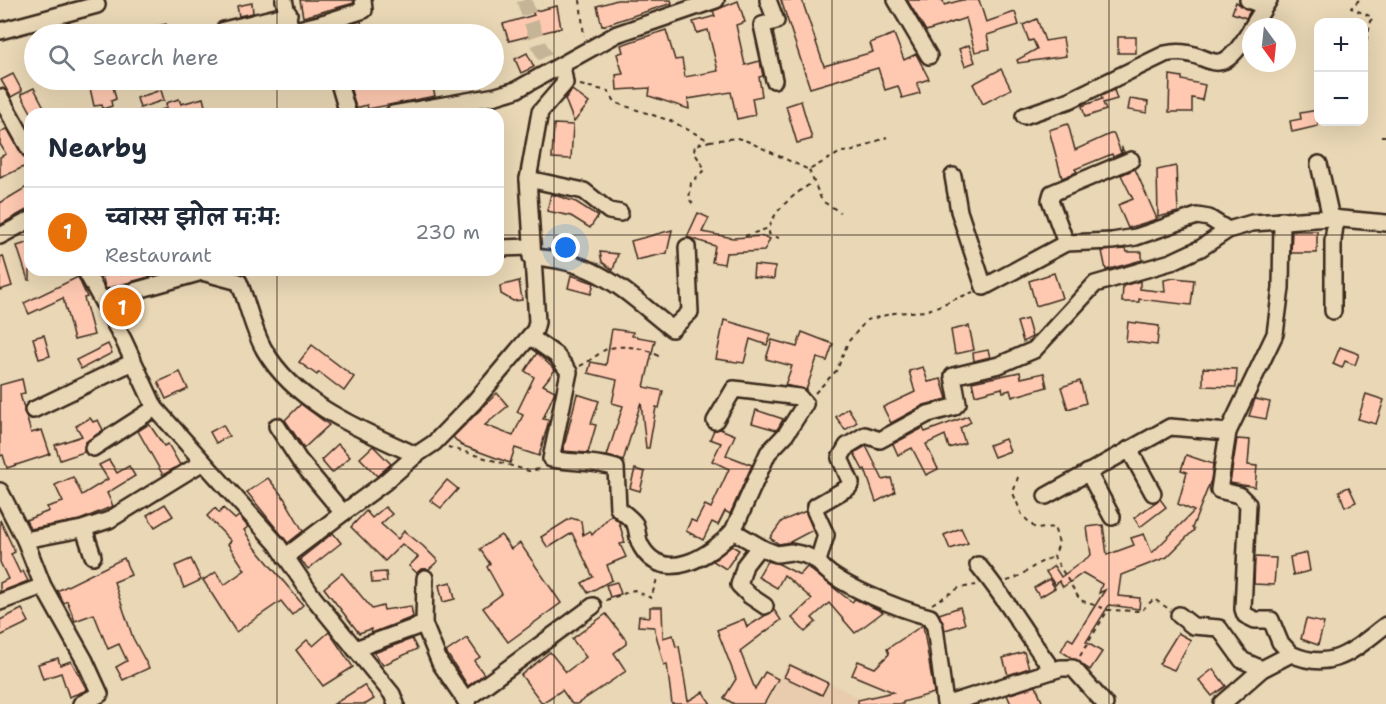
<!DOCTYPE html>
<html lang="en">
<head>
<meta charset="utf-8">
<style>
  :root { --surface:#fff; --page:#f2f2f3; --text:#1f2937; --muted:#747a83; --line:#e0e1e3; --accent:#ea580c }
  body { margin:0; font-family:"Shantell Sans","Playpen Sans Deva",sans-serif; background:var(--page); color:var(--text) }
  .controls { position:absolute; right:18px; top:18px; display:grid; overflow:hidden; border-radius:12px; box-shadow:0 6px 24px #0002 }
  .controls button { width:54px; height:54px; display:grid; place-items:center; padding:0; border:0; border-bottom:2px solid var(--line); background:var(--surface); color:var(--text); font:30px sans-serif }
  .compass { position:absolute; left:1242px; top:18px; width:54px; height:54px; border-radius:50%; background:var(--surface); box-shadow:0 6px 24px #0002; rotate:165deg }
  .you { position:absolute; left:566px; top:248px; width:21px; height:21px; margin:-15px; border:4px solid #fff; border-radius:50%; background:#1a73e8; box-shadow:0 0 0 9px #1a73e833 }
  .badge { display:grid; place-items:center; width:39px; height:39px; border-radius:50%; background:var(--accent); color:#fff; font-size:20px; font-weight:700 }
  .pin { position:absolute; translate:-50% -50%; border:3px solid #fff; box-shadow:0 2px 6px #0006 }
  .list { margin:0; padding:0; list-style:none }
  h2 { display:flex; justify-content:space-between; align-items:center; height:78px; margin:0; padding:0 24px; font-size:26px }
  h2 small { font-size:20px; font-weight:400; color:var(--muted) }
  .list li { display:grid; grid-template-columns:39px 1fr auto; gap:18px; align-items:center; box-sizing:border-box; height:90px; padding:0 24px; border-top:2px solid var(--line) }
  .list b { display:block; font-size:22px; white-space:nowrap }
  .list p { margin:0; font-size:20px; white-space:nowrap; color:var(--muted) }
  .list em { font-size:20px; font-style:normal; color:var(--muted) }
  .icon { flex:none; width:33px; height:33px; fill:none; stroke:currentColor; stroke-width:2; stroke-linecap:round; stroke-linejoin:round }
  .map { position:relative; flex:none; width:1386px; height:704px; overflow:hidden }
  .search { position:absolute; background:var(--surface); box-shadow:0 6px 24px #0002; left:24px; top:24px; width:480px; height:66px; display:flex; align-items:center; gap:15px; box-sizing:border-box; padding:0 21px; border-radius:33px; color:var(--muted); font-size:22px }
  .panel { position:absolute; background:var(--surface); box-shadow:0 6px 24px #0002; left:24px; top:108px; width:480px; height:168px; border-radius:18px }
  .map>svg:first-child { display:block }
</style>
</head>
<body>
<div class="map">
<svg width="1386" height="704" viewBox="0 0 1386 704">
  <rect width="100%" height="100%" fill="#e9d7b5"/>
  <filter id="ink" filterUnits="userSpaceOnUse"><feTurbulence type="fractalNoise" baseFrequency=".0167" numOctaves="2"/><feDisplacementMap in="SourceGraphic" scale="12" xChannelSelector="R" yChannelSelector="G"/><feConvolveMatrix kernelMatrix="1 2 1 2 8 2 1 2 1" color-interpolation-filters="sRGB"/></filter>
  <g filter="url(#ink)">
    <path fill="#e9ccae" d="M789 663 858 697 856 704H766Z"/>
    <g fill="#ffc9b1" stroke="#3b2a1e" stroke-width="1.5">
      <path d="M300 0H353L354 3 303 17Z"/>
      <path d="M617 0H671L672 3 602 26 597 6Z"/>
      <path d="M781 0H802L824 66 873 52 870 43 894 34 904 60 916 54 929 79 917 83 920 93 902 98 898 86 885 90 878 68 810 88Z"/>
      <path d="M907 0H943L944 5 962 0H979L986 22 1015 12 1019 25 987 35 990 49 975 52 966 18 926 31Z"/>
      <path d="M738 1 745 22 736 25 745 65 760 61 763 76 759 77 762 96 752 98 755 115 737 119 731 92 688 99 689 109 649 96 650 88 617 90 616 75 623 74 617 54 623 52 621 45 666 30 675 60 682 59 685 77 718 71 708 30 697 33 693 22 715 16 713 11Z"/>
      <path d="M1236 2 1250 11 1246 18 1232 13Z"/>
      <path d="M252 3 253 13 239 16 237 6Z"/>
      <path d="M557 6 561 28 509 41 503 24 534 15 532 12Z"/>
      <path d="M1037 19 1045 41 1063 38 1066 56 1018 63 1017 60 1037 49 1033 40 1029 41 1023 25Z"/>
      <path d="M361 21 364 34H334L333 30Z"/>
      <path d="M166 24 169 34H137V30Z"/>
      <rect x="1118" y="37" width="18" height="16"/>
      <path d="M969 45 975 62 965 66 959 49Z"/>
      <path d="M527 53 534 67 521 73 515 59Z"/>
      <path d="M1001 69 1011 89 983 104 973 84Z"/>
      <path d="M13 74 22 91 11 97 1 80Z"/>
      <path d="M1170 75 1182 77V80L1205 85 1202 100 1192 98V112H1169Z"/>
      <path d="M96 80H105L106 84 112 82 116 99 111 101 112 106 103 109 102 105 94 106 90 88 98 86Z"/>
      <path d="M360 80H384L386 86 414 80H431L435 96 368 109 367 105 356 108 349 83Z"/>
      <path d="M34 88 46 111 39 114H32L21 94Z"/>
      <path d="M161 90 164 100 140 108 137 98Z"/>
      <path d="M572 90 589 103 574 122 565 99Z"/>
      <path d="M1114 90 1117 99 1103 103 1106 110 1085 117 1082 106 1102 99 1101 96Z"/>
      <path d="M203 98 207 114H158V111L167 108 166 103 179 99 181 104Z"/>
      <path d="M1130 99 1148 102 1147 113 1128 110Z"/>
      <path d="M801 101 812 139 797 143 786 106Z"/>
      <path d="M1318 110V126L1292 132 1290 121 1301 119 1300 113Z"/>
      <path d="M554 124 573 125 571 159 552 158Z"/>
      <path d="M1068 124 1075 150 1110 134H1114L1121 153 1122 148 1124 152 1113 157 1112 154 1075 169 1077 172 1062 178 1049 130Z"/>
      <path d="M7 128 22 155 30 160V164L0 178V157L6 154 0 144V133Z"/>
      <path d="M1176 166 1178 212 1158 217 1157 170Z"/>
      <path d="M1135 169 1157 219 1128 228 1118 205 1133 199 1121 175Z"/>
      <path d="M30 185V208L0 225V203Z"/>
      <path d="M551 194 576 202 598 216 590 228 571 216 547 211Z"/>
      <path d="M698 213 709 218 702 232 733 238 763 236 770 239 764 251 726 253 724 264 712 262 715 246 687 237Z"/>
      <path d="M672 230 667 253 636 260 631 241Z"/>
      <path d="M1292 231H1317V253H1291Z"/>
      <path d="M30 242V280H28L17 246Z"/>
      <path d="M1126 249 1127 252H1142V260L1106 270 1102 251Z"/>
      <path d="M600 252 618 254 613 270 602 262Z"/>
      <path d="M3 256 12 286 0 290V257Z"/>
      <path d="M754 265 775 267 774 279 753 277Z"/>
      <path d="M109 270H118L120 275 137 270H158L159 274 106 289 101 273Z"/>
      <path d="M1054 273 1062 298 1036 306 1029 281Z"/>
      <path d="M571 275 594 283 591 294 568 288Z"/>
      <path d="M78 277 87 297 84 298 94 335 74 340 63 298 29 314 24 303Z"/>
      <path d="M1174 278 1194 280 1191 305 1139 299V302H1122L1123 286 1140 281V289L1165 292 1164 280Z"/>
      <path d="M519 281 522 300 513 301 501 294 500 286Z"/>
      <path d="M1027 319 1032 337 1023 342 1017 322Z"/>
      <path d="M724 320 771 334 767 345 750 339 744 363 716 359Z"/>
      <path d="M1128 322 1159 326 1157 345 1126 341Z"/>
      <path d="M969 326 974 350 955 354 951 330Z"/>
      <path d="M612 329 633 332 632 336 655 340 644 387 663 391 659 408 656 407 649 448H646L641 402 623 461 607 456 623 406 612 403 617 380 588 373 591 362 606 365Z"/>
      <path d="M802 332 833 344 827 361 817 358 806 390 785 385 792 366 766 359 772 340 797 347Z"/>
      <path d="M44 335 50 356 39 359 33 338Z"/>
      <path d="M108 344 112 353 81 369 76 360Z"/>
      <path d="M312 345 354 377 344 391 319 372 317 375 299 362Z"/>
      <path d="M1340 347 1359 354 1355 365 1345 361 1342 368 1333 364Z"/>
      <path d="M988 350 990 357 974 361 973 353Z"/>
      <path d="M537 353 555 370 543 385 555 391 543 419 549 420 539 456 515 448 510 463 461 445 453 437 497 393 508 406 485 425 513 436 523 415 517 412 534 377 525 371Z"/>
      <path d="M923 367 928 382 941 379 947 399 924 405 891 423 883 407 915 392 909 371Z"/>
      <path d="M1203 368 1237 369 1236 387 1203 386Z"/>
      <path d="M180 372 188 389 166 399 158 382Z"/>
      <path d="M1020 372 1021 378 1044 373 1047 387 1012 397 1010 390 1003 392 1002 388 975 395 972 382Z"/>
      <path d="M22 379 25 393 20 394 31 433 42 430 50 454 7 468 3 455 0 456V385Z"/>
      <path d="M1080 381 1086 403 1068 409 1061 387Z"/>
      <path d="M577 394 599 401 591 424 596 425 588 453 563 451Z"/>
      <path d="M1366 394 1384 400 1376 424 1358 419Z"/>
      <path d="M1255 399 1270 402 1266 419 1249 416Z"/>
      <path d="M301 404 329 425 304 448 285 420Z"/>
      <path d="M848 408 857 422 845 430 836 417Z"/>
      <path d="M756 410 783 419 778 428 776 430 752 423Z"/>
      <path d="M968 416 971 422 960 428 965 443 949 448 945 435 926 444 938 469 926 475 912 448 898 455 893 444 923 428 925 432Z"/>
      <path d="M90 418 93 422 98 420 103 430 85 443 84 452 60 460 55 445 82 436 76 426Z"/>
      <path d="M149 424 164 446 168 444 180 465 163 475 138 431Z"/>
      <path d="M223 425 229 436 216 443 210 432Z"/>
      <path d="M720 429 735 435 726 455 752 465 730 514 725 511 718 525 712 522 703 540 686 531 691 520 696 522 705 505 711 508 729 469 712 461 721 443 710 439 714 430Z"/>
      <path d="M1005 439 1010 451 994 457 989 445Z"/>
      <path d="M1237 439 1250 440 1248 465 1257 466 1255 487 1230 483Z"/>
      <path d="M338 444 350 457 332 473 321 460Z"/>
      <path d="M373 446 391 464 377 476 360 458Z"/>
      <path d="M866 446 883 480 891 478 895 492 876 502 865 469 863 470 854 453Z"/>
      <path d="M1186 455 1213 464 1211 480 1192 528 1194 530 1167 557 1121 575 1118 596 1140 598 1139 609 1109 605 1086 642 1102 652 1090 670 1061 651 1068 638 1073 641 1105 590 1099 593 1102 584 1083 573 1063 587 1059 581 1055 585 1046 572 1054 566 1061 577 1091 555 1087 527 1103 525 1107 555 1134 545 1131 538 1144 534 1152 553 1194 511 1178 504 1187 472 1181 470Z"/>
      <path d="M109 460 117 473 129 466 135 476 107 493 113 506 80 520 30 529 26 520 49 511 47 507 63 502 55 485 73 477 82 495 108 479 99 465Z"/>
      <path d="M635 469 645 472 640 491 630 488Z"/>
      <path d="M268 478 284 498 303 531 288 543 247 492Z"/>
      <path d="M447 480 458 489 441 508 430 500Z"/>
      <path d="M1349 487 1356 502 1345 507 1339 491Z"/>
      <path d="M1160 499 1166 507 1140 527 1134 518Z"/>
      <path d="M165 504 173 516 155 527 147 515Z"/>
      <path d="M385 507 392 514 381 524 398 539 404 531 423 546 438 561 429 569H421L417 573 409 566 418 557 402 544 385 561 351 527 366 511 372 518Z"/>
      <path d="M215 508 219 513 223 508 235 519 239 516 248 527 244 530 254 546 303 605 292 615 281 601 236 632 203 580 216 572 224 585 245 570 228 544 231 541 207 516Z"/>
      <path d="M806 511 813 530 790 542 779 544 770 538 782 521Z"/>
      <path d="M611 515 619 522 625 543 620 544 626 557 607 565 612 580 588 593 582 583 593 577 572 533 548 548 541 537 571 518 581 521 583 535 590 531 592 535Z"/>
      <path d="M0 520 15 552 11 554 20 573 23 571 28 581 0 592V583L8 579 0 562Z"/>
      <path d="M961 528 968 543 950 549 944 535Z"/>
      <path d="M333 533 341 543 308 569 300 559Z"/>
      <path d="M501 535 511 549 520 543 561 603 508 642 483 608 502 594 487 567 490 564 480 549Z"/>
      <path d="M732 546 739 550 726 569 713 561Z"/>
      <path d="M1307 553 1310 571 1293 575 1290 557Z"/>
      <path d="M1255 557 1276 558 1274 585 1254 584Z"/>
      <path d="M124 558 131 575 114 582 133 638 149 668 123 680 116 667 127 661 119 644 108 649 94 614 75 621 67 601 64 603 57 591Z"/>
      <path d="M191 559 201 580 184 588 175 566Z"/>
      <path d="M767 561 779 564 800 575 807 567 852 602 855 599 883 612 855 633 829 603 812 618 816 622 805 632 792 618 812 599 784 575 777 588 758 577Z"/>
      <path d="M386 572 387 582 372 583 371 573Z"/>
      <path d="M342 573 372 609 383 606 384 610 411 606 413 617 372 633 371 629 359 633 324 588Z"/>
      <path d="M1049 579 1055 588 1040 597 1034 588Z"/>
      <path d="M451 582 455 599 443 602 439 585Z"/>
      <path d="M617 582 621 594 610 597 606 585Z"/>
      <path d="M650 607H662L663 638 673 635 676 647 679 646 688 701 703 692 711 704H672L667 664 664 665 654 627 638 626 639 616 650 617Z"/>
      <path d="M960 607 965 624 945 630 939 614Z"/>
      <path d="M22 609 29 622 0 636V620Z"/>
      <path d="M774 610 781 620 740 651 755 689 765 672 778 679 764 704H734L724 698 736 679 717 630 744 619 747 627Z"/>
      <path d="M606 614 626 640V644L614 653 626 671 577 704H572L562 690 542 703 521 675 550 652 566 672 586 657 572 639Z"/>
      <path d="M1306 619 1324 623 1318 645 1301 639Z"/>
      <path d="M923 625 934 693 903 702V704H858V700L893 692 852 675 858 661 875 668 889 654 887 649Z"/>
      <path d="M329 632 353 667 323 686 296 650 307 640 313 646Z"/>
      <path d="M1178 633 1191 640 1174 670 1159 664Z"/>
      <path d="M467 638 480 657 474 661 484 674 468 686 446 652Z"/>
      <path d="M412 639 417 649 383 665 374 653Z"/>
      <path d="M1024 652 1029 668 1008 675 1003 658Z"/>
      <path d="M58 658 60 665 71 661 87 690 69 697 61 673 43 679 38 664Z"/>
      <path d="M790 665 828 683 822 695 784 677Z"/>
      <path d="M1213 669 1226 686 1212 696 1199 680Z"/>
      <path d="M364 685 374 699 366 704H334Z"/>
      <path d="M1036 686 1043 704H1011L1007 695Z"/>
    </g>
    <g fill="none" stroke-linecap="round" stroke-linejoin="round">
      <path stroke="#c6b497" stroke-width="15" stroke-dasharray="15 8" stroke-linecap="butt" d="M524 0 539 45 552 71"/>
      <defs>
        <g id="minor">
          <path d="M284 0 291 31 323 23"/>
          <path d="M768 0 776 21 762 25 774 80"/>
          <path d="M896 0 929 56"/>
          <path d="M1248 0 1264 6"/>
          <path d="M1252 27 1269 0"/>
          <path d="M0 31 97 5"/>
          <path d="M224 34V30L289 14"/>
          <path d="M324 34 323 23 364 10 363 0"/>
          <path d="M338 80 348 114"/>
          <path d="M0 97 30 150"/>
          <path d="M393 114 496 96 516 90 617 34 716 0"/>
          <path d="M1024 116 1070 100 1165 54C1212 44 1214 92 1251 29"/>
          <path d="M1131 160 1052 193 1050 200 1066 243 1112 241 1136 237 1197 216 1209 218 1228 230"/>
          <path d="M1319 164 1331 218"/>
          <path d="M953 176 959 211 984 287 1066 243"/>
          <path d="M528 179 584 191 609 211 620 213"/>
          <path d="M1282 220 1281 288 1275 334 1228 432 1219 490 1239 495 1248 504 1243 609 1245 615 1255 620H1271L1280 642 1291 654"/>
          <path d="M0 236 30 220"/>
          <path d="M498 248 530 247"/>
          <path d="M531 257C597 260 623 290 672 329L690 312 687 247"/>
          <path d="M85 270 123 339 155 408 277 544 313 597 392 694 396 704"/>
          <path d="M102 300 202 272 239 282C248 304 253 331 265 351 297 405 362 430 416 455L434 443 474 402 535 330 537 322 528 179 540 112 565 83 562 65"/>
          <path d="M1333 311V241L1336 218"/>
          <path d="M532 338 556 355 569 372 551 459C572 463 596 461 616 468L618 508C623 513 631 518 635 524 638 531 637 539 641 546 663 586 711 556 733 531L764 549 777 554 791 552 805 555 818 561"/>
          <path d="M33 410 133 362"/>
          <path d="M715 421 734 389 799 397 805 404 786 434 768 453 733 531"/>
          <path d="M277 426 299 460 343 513 384 483 416 455"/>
          <path d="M93 448 155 408"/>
          <path d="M1129 449 1153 493"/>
          <path d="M1088 472 1112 517"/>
          <path d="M0 491 25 540 43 586 85 661 100 694 81 704"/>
          <path d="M1046 496 1170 427 1228 432"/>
          <path d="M84 529 93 556"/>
          <path d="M25 540 82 529 109 520 203 462"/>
          <path d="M759 547 745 565 739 585 750 596 765 606"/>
          <path d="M285 557 343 513"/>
          <path d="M978 565C1005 597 1026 635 1052 669"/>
          <path d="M0 602 43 586"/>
          <path d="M1179 615 1193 626 1219 628 1242 660 1262 669"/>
          <path d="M424 624 425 578"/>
          <path d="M355 649 424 624 440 663 468 704"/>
          <path d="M465 700 593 606"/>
          <path d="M945 704 935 627 930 617C905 611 830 583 818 561L826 535 815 511 816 506 849 487 851 483 840 458 847 446 865 435 880 440 928 414 954 407 958 403 953 376 999 365 1034 350 1095 284 1171 262 1201 248 1228 230 1252 223 1331 218 1386 223"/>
          <path d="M948 704 1061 668H1073L1105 704"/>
          <path d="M1222 704 1262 669 1291 654C1333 673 1354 649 1386 625"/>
        </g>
      </defs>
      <use href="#minor" stroke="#3b2a1e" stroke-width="20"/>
      <g stroke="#3b2a1e" stroke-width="2" stroke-dasharray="4.5 4.5" stroke-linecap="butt">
        <path d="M580 0 584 36"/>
        <path d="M1359 0 1351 8 1372 17 1367 38 1364 69"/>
        <path d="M580 85 608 91 616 103 671 121 710 141 695 145 694 152 705 169 691 183 689 199 693 204"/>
        <path d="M1381 136H1386"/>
        <path d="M710 141 737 138 747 141 809 170 841 152 853 151 887 137"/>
        <path d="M809 170 822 201 840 212"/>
        <path d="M745 236 769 228"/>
        <path d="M779 238 769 234C769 211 797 193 813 182"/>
        <path d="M580 366C589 362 595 356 603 351 614 343 652 347 660 358"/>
        <path d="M815 393 837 370 848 342 867 320 894 313 926 311 973 292"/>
        <path d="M448 447 529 471 541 469"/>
        <path d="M1018 477 1013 493 1022 515 1036 529 1054 527 1059 543 1054 557 1080 600 1108 610 1141 611 1154 599 1169 609"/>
        <path d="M1007 581C1025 576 1033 563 1054 557"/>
        <path d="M606 600 634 590 651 598 658 576"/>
        <path d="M932 604 959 588 976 585"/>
        <path d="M1080 656 1108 610"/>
      </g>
      <use href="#minor" stroke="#e9d7b5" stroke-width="15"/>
    </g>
  </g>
  <path fill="none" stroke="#3b2a1e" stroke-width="1.5" stroke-opacity="0.55" d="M277 0V34M554 0V704M832 0V704M1109 0V704M277 80V114M0 235H30M498 235H1386M277 270V704M0 469H1386"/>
</svg>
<div class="controls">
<button>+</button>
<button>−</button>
</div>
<svg class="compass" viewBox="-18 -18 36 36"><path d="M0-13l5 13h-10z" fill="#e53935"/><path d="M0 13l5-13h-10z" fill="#747a83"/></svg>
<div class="you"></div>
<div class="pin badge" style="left:122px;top:307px;background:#e8710a">1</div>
<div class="search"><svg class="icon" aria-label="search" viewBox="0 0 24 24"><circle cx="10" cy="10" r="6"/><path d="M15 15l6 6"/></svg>Search here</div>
<section class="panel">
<h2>Nearby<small></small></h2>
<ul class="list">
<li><span class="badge" style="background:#e8710a">1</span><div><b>च्वास्स झोल मःमः</b><p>Restaurant</p></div><em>230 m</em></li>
</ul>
</section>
</div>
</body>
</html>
